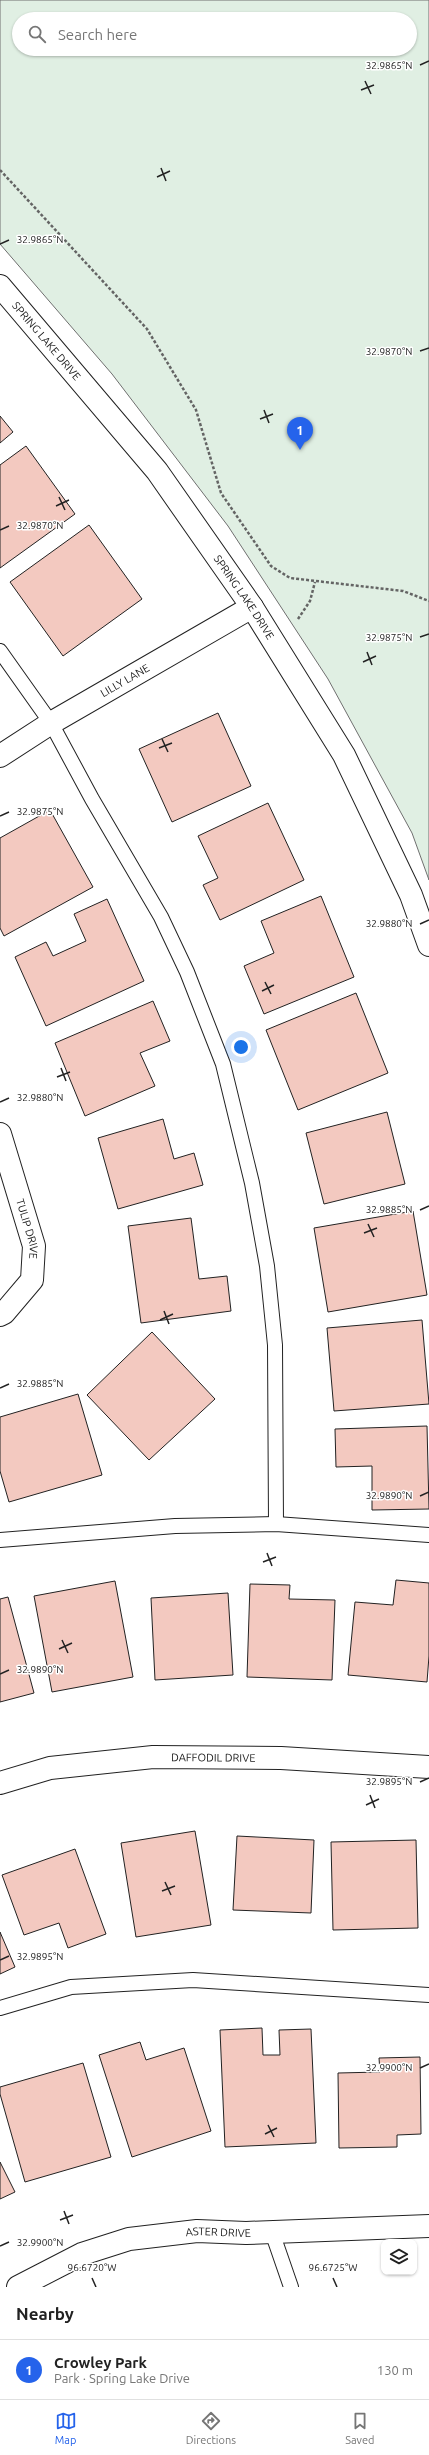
<!DOCTYPE html>
<html lang="en">
<head>
<meta charset="utf-8">
<style>
  :root { --surface:#fff; --page:#f6f6f6; --text:#222; --muted:#767676; --line:#e0e0e0; --accent:#2563eb }
  body { margin:0; font-family:Ubuntu,sans-serif; background:var(--page); color:var(--text) }
  .controls { position:absolute; right:12px; bottom:12px; display:grid; overflow:hidden; border-radius:8px; box-shadow:0 1px 3px #0004 }
  .controls button { width:36px; height:36px; display:grid; place-items:center; padding:0; border:0; border-bottom:1px solid var(--line); background:var(--surface); color:var(--text); font:20px sans-serif }
  .you { position:absolute; left:241px; top:1047px; width:14px; height:14px; margin:-10px; border:3px solid #fff; border-radius:50%; background:#1a73e8; box-shadow:0 0 0 6px #1a73e833 }
  .badge { display:grid; place-items:center; width:26px; height:26px; border-radius:50%; background:var(--accent); color:#fff; font-size:13px; font-weight:700 }
  .pin { position:absolute; translate:-50% -33px; filter:drop-shadow(0 1px 2px #0008) }
  .pin::after { content:''; position:absolute; top:21px; width:14px; height:12px; background:inherit; clip-path:polygon(0 0,100% 0,50% 100%) }
  .list { margin:0; padding:0; list-style:none }
  h2 { display:flex; justify-content:space-between; align-items:center; height:52px; margin:0; padding:0 16px; font-size:17px }
  h2 small { font-size:13px; font-weight:400; color:var(--muted) }
  .list li { display:grid; grid-template-columns:26px 1fr auto; gap:12px; align-items:center; box-sizing:border-box; height:60px; padding:0 16px; border-top:1px solid var(--line) }
  .list b { display:block; font-size:15px; white-space:nowrap }
  .list p { margin:0; font-size:13px; white-space:nowrap; color:var(--muted) }
  .list em { font-size:13px; font-style:normal; color:var(--muted) }
  .icon { flex:none; width:22px; height:22px; fill:none; stroke:currentColor; stroke-width:2; stroke-linecap:round; stroke-linejoin:round }
  .map { position:relative; flex:none; width:429px; height:2287px; overflow:hidden }
  .search { position:absolute; background:var(--surface); box-shadow:0 1px 3px #0004; left:12px; right:12px; top:12px; height:44px; display:flex; align-items:center; gap:10px; box-sizing:border-box; padding:0 14px; border-radius:22px; color:var(--muted); font-size:15px }
  .sheet { height:112px; background:var(--surface) }
  nav { display:flex; justify-content:space-around; align-items:center; box-sizing:border-box; height:56px; border-top:1px solid var(--line); background:var(--surface); font-size:11px; color:var(--muted) }
  nav a { display:grid; justify-items:center; gap:2px }
  nav .on { color:var(--accent) }
  .map>svg:first-child { display:block }
</style>
</head>
<body>
<div class="map">
<svg width="429" height="2287" viewBox="0 0 429 2287">
  <rect width="100%" height="100%" fill="#fff"/>
  <path fill="#e0efe3" stroke="#6f6f6f" fill-rule="evenodd" d="M0 0H429V880L412 833 328 679 228 526 112 374 0 244ZM19 19H410V49H19Z"/>
  <g fill="#f3c9c0" stroke="#222">
    <path d="M0 416 13 432 0 443Z"/>
    <path d="M26 446 75 514 0 568V465Z"/>
    <path d="M89 525 142 599 63 656 10 582Z"/>
    <path d="M218 713 251 786 172 822 139 749Z"/>
    <path d="M268 803 304 880 220 920 203 885 218 878 198 836Z"/>
    <path d="M50 810 93 887 4 936 0 928V838Z"/>
    <path d="M321 896 354 977 264 1014 244 966 274 953 261 921Z"/>
    <path d="M107 899 144 981 46 1026 15 957 46 942 53 956 86 941 74 914Z"/>
    <path d="M356 993 388 1073 298 1110 266 1030Z"/>
    <path d="M153 1001 170 1041 140 1053 155 1086 85 1116 55 1043Z"/>
    <path d="M387 1112 405 1184 324 1204 306 1133Z"/>
    <path d="M163 1119 174 1159 194 1153 203 1185 118 1209 98 1138Z"/>
    <path d="M413 1211 427 1295 328 1312 314 1228Z"/>
    <path d="M191 1218 199 1279 227 1276 231 1311 141 1323 128 1226Z"/>
    <path d="M422 1320 429 1404 334 1411 327 1328Z"/>
    <path d="M152 1332 215 1399 149 1460 87 1395Z"/>
    <path d="M78 1394 102 1475 9 1502 0 1471V1417Z"/>
    <path d="M427 1426 429 1509 372 1510V1466L336 1467 335 1429Z"/>
    <path d="M396 1580 429 1583V1656L427 1682 348 1675 355 1602 393 1605Z"/>
    <path d="M115 1581 133 1677 52 1692 34 1596Z"/>
    <path d="M250 1584 290 1585 289 1599 335 1600 332 1680 247 1677Z"/>
    <path d="M228 1593 233 1675 155 1680 151 1598Z"/>
    <path d="M8 1597 34 1693 0 1702V1599Z"/>
    <path d="M195 1831 211 1925 136 1937 121 1843Z"/>
    <path d="M237 1836 314 1840 311 1913 233 1910Z"/>
    <path d="M416 1840 418 1928 333 1930 331 1842Z"/>
    <path d="M75 1849 106 1934 68 1948 59 1923 24 1935 2 1875Z"/>
    <path d="M0 1932 15 1967 0 1974Z"/>
    <path d="M262 2028 263 2055H280L279 2030 311 2029 316 2143 225 2147 220 2030Z"/>
    <path d="M140 2042 146 2060 184 2048 211 2131 132 2157 99 2055Z"/>
    <path d="M420 2057 421 2134 397 2135V2147L339 2148 338 2073 380 2072 379 2058Z"/>
    <path d="M83 2063 111 2157 25 2182 0 2094V2087Z"/>
    <path d="M0 2162 15 2192 0 2199Z"/>
  </g>
  <g fill="none" stroke-linecap="round" stroke-linejoin="round">
    <defs>
      <g id="lane">
        <path d="M0 651 51 723 92 799 161 917 187 972 223 1064 252 1183 267 1266 275 1345 276 1524"/>
        <path d="M0 1540 175 1526 276 1524 429 1535"/>
        <path d="M0 2008 71 1987 193 1980 429 1995"/>
        <path d="M272 2232 291 2287"/>
      </g>
      <g id="street">
        <path id="s1" d="M0 756 51 723 252 607"/>
        <path id="s2" d="M0 1134 34 1246 32 1280 4 1313 0 1315"/>
        <path id="s3" d="M0 1783 50 1768 153 1757 281 1758 429 1767"/>
        <path id="s4" d="M18 2287 82 2254 129 2239 197 2231 246 2233 429 2226"/>
      </g>
      <g id="secondary">
        <path id="s5" d="M0 286 157 471 252 607 344 755 411 895 429 945"/>
      </g>
    </defs>
    <use href="#lane" stroke="#222" stroke-width="16"/>
    <use href="#street" stroke="#222" stroke-width="24"/>
    <use href="#secondary" stroke="#222" stroke-width="24"/>
    <g stroke="#646464" stroke-width="2.5" stroke-dasharray="3 2" stroke-linecap="butt">
      <path d="M0 170 147 329 196 410 221 493 271 566 290 578 403 591 429 601"/>
      <path d="M298 619 310 601 315 582"/>
    </g>
    <use href="#lane" stroke="#fff" stroke-width="14"/>
    <use href="#street" stroke="#fff" stroke-width="22"/>
    <use href="#secondary" stroke="#fff" stroke-width="22"/>
  </g>
  <path fill="none" stroke="#222" stroke-width="1.5" d="M420 65 429 61M365 81 371 94M361 90 374 85M161 168 166 181M157 177 170 171M0 244 9 240M420 351 429 348M264 410 269 423M260 419 273 414M59 497 65 510M56 506 69 500M0 530 9 526M420 637 429 634M367 652 372 665M363 662 376 656M162 739 168 752M159 748 172 743M0 816 9 812M420 924 429 920M265 982 271 994M262 991 274 985M61 1068 66 1081M57 1077 70 1072M0 1102 9 1098M420 1210 429 1206M368 1224 374 1237M364 1233 377 1228M164 1311 169 1324M160 1320 173 1314M0 1388 9 1384M420 1496 429 1492M267 1553 272 1566M263 1562 276 1557M62 1640 68 1653M59 1649 72 1643M0 1674 9 1670M420 1782 429 1778M370 1795 375 1808M366 1805 379 1799M165 1882 171 1895M162 1891 175 1886M0 1960 9 1956M420 2068 429 2064M268 2125 274 2137M265 2134 277 2128M64 2211 69 2224M60 2220 73 2215M0 2246 9 2242M92 2278 96 2287M333 2278 337 2287"/>
  <g text-anchor="middle" stroke-width="3" stroke-linejoin="round" paint-order="stroke">
    <g font-size="11" fill="#222" stroke="#fff">
      <text dy="4" stroke="none"><textPath href="#s5" startOffset="72">SPRING LAKE DRIVE</textPath></text>
      <text dy="4" stroke="none"><textPath href="#s5" startOffset="396">SPRING LAKE DRIVE</textPath></text>
      <text dy="4" stroke="none"><textPath href="#s1" startOffset="146">LILLY LANE</textPath></text>
      <text dy="4" stroke="none"><textPath href="#s2" startOffset="99">TULIP DRIVE</textPath></text>
      <text dy="4" stroke="none"><textPath href="#s3" startOffset="216">DAFFODIL DRIVE</textPath></text>
      <text dy="4" stroke="none"><textPath href="#s4" startOffset="211">ASTER DRIVE</textPath></text>
    </g>
  </g>
  <g font-size="10" text-anchor="middle" fill="#222" stroke="#fff" stroke-width="3" stroke-linejoin="round" paint-order="stroke">
    <text x="389" y="69">32.9865°N</text>
    <text x="40" y="243">32.9865°N</text>
    <text x="389" y="355">32.9870°N</text>
    <text x="40" y="529">32.9870°N</text>
    <text x="389" y="641">32.9875°N</text>
    <text x="40" y="815">32.9875°N</text>
    <text x="389" y="927">32.9880°N</text>
    <text x="40" y="1101">32.9880°N</text>
    <text x="389" y="1213">32.9885°N</text>
    <text x="40" y="1387">32.9885°N</text>
    <text x="389" y="1499">32.9890°N</text>
    <text x="40" y="1673">32.9890°N</text>
    <text x="389" y="1785">32.9895°N</text>
    <text x="40" y="1960">32.9895°N</text>
    <text x="389" y="2071">32.9900°N</text>
    <text x="40" y="2246">32.9900°N</text>
    <text x="92" y="2271">96.6720°W</text>
    <text x="333" y="2271">96.6725°W</text>
  </g>
</svg>
<div class="controls">
<button><svg class="icon" aria-label="layers" viewBox="0 0 24 24"><path d="M12 4l9 5-9 5-9-5zM3 14l9 5 9-5"/></svg></button>
</div>
<div class="you"></div>
<div class="pin badge" style="left:300px;top:450px">1</div>
<div class="search"><svg class="icon" aria-label="search" viewBox="0 0 24 24"><circle cx="10" cy="10" r="6"/><path d="M15 15l6 6"/></svg>Search here</div>
</div>
<section class="sheet">
<h2>Nearby<small></small></h2>
<ul class="list">
<li><span class="badge">1</span><div><b>Crowley Park</b><p>Park · Spring Lake Drive</p></div><em>130 m</em></li>
</ul>
</section>
<nav>
<a class="on"><svg class="icon" aria-label="map" viewBox="0 0 24 24"><path d="M3 6l6-2 6 2 6-2v14l-6 2-6-2-6 2zM9 4v14M15 6v14"/></svg>Map</a>
<a><svg class="icon" aria-label="directions" viewBox="0 0 24 24"><path d="M12 3l9 9-9 9-9-9zM9 14v-3h6M13 9l2 2-2 2"/></svg>Directions</a>
<a><svg class="icon" aria-label="saved" viewBox="0 0 24 24"><path d="M7 4h10v16l-5-4-5 4z"/></svg>Saved</a>
</nav>
</body>
</html>
